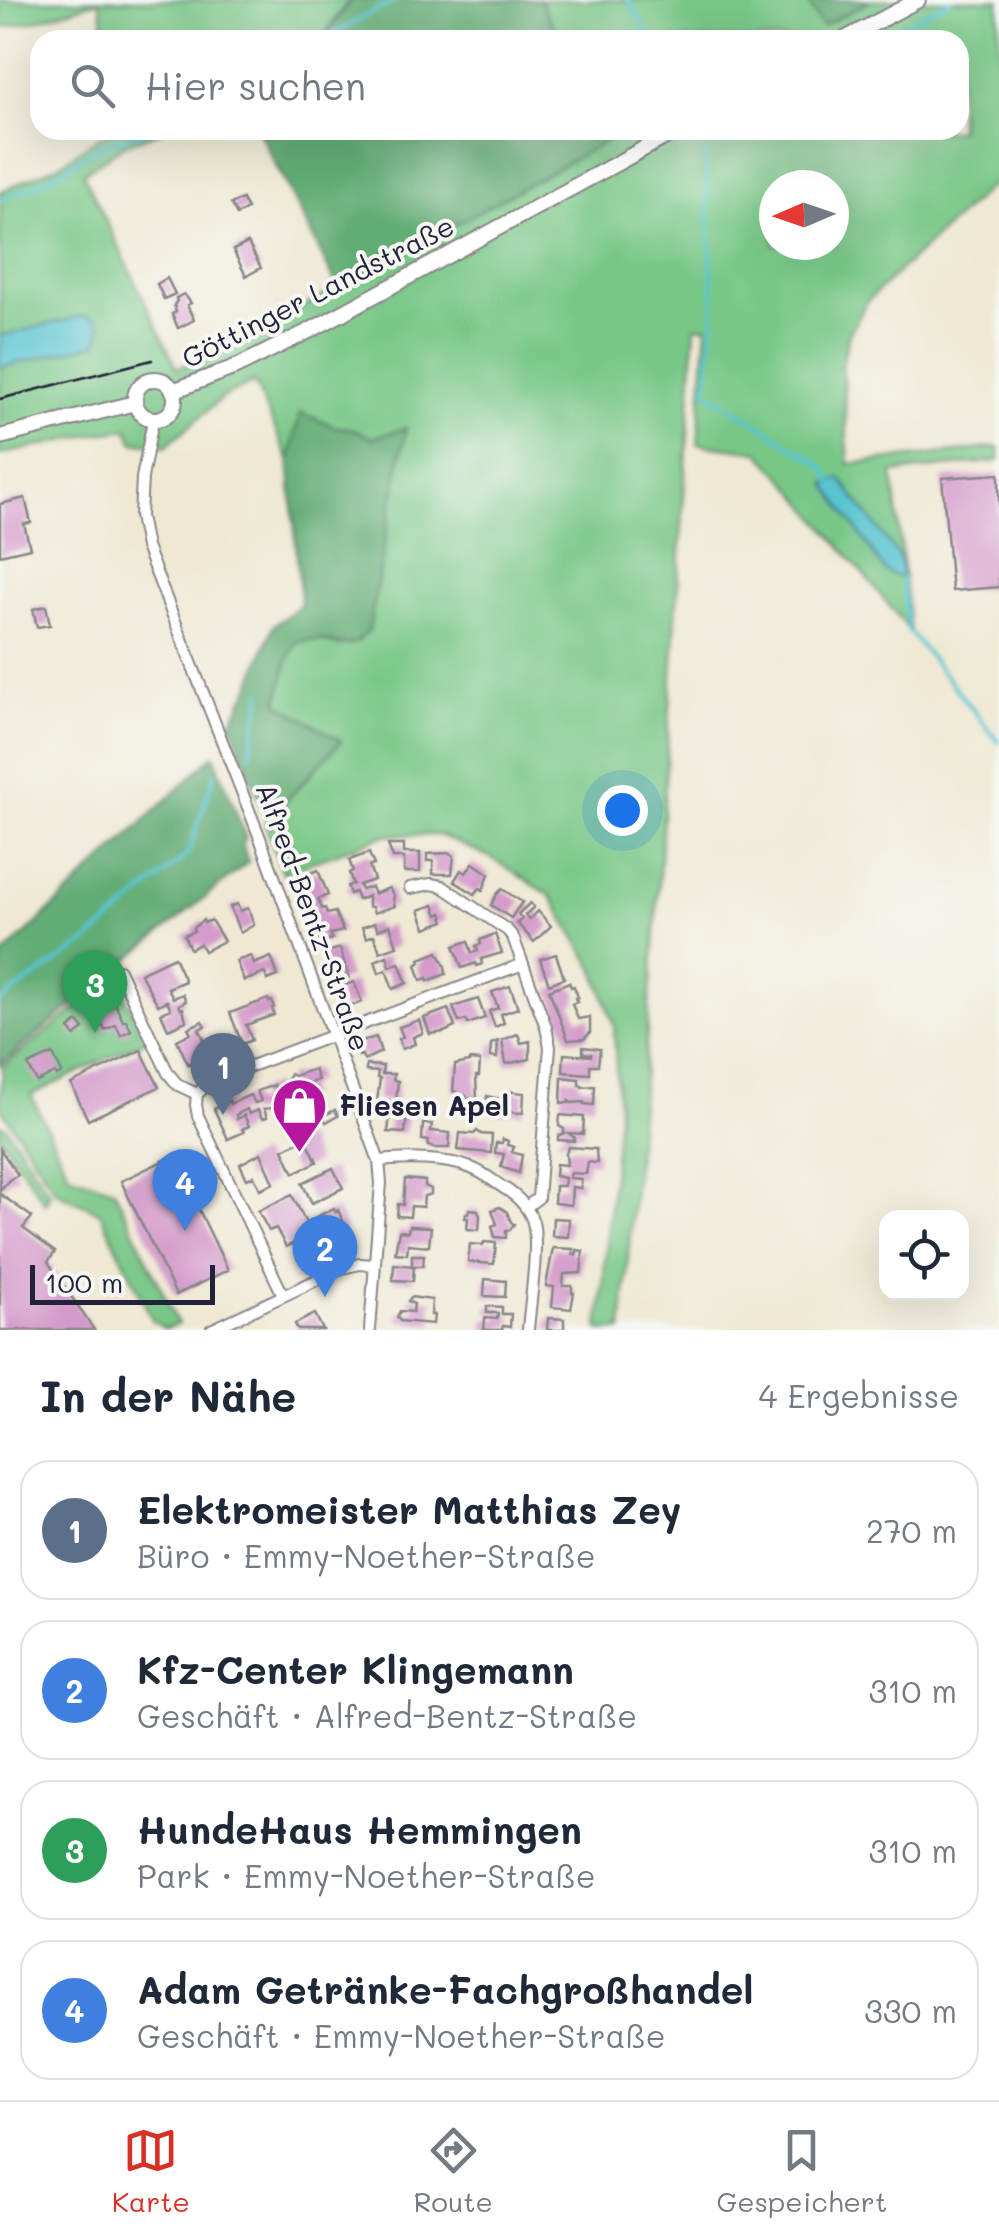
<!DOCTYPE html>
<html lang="de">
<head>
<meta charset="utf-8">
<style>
  :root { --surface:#fff; --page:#f6f6f7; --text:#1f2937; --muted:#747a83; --line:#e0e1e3; --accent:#d93025 }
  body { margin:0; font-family:Mali,sans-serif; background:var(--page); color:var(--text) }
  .controls { position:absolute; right:30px; bottom:30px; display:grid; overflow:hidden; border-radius:20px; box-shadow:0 10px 40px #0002 }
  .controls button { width:90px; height:90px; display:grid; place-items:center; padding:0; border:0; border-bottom:2px solid var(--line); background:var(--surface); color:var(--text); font:50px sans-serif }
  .compass { position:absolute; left:759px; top:170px; width:90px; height:90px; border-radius:50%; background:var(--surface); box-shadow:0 10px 40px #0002; rotate:268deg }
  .scale { position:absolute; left:30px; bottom:25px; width:185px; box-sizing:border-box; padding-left:10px; border:5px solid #22223b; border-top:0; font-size:28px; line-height:35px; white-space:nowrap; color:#22223b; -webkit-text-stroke:8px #f6f6f2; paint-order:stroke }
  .you { position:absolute; left:622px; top:810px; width:35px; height:35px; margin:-25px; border:8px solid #fff; border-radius:50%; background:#1a73e8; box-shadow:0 0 0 15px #1a73e833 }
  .badge { display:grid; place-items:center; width:65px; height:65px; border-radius:50%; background:var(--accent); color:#fff; font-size:32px; font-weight:700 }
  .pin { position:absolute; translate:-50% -82px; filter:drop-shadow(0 2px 5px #0008) }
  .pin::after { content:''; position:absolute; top:52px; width:35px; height:30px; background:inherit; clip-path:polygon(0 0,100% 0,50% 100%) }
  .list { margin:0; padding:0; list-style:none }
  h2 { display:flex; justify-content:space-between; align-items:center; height:130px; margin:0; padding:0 40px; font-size:42px }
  h2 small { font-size:32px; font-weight:400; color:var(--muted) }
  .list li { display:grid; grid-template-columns:65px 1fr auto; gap:30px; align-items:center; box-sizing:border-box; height:140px; margin:0 20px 20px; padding:0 20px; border:2px solid var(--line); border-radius:30px }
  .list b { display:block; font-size:38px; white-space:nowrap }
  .list p { margin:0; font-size:32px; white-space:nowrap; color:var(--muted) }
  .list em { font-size:32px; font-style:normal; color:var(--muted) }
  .icon { flex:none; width:55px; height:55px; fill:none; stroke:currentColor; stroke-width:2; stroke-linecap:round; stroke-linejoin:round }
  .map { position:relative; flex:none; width:999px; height:1330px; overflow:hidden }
  .search { position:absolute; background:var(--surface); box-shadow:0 10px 40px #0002; left:30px; right:30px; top:30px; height:110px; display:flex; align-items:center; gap:25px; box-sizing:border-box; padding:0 35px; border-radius:30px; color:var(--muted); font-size:38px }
  .sheet { height:770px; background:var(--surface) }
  nav { display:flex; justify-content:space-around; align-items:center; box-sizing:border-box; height:140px; border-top:2px solid var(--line); background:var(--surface); font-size:28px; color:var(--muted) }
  nav a { display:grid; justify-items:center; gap:5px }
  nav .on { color:var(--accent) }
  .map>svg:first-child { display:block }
</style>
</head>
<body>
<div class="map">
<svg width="999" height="1330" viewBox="0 0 999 1330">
  <rect width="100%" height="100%" fill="#f6f6f2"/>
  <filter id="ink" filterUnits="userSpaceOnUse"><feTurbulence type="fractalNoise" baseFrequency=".01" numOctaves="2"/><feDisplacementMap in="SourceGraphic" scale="20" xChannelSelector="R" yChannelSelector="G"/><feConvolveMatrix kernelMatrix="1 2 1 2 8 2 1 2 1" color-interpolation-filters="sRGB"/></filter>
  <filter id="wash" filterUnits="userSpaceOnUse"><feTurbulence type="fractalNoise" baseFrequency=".0048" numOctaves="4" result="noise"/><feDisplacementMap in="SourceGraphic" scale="40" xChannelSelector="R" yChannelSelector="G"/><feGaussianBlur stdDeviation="2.25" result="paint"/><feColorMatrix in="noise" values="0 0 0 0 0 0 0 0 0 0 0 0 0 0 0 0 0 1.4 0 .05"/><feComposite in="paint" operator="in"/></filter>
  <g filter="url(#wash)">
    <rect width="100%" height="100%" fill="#efe9d4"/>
    <g fill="#78c787" stroke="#4d7461" stroke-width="2.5" fill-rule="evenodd">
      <path d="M0 0H349L320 40H107L99 1 31 22 0 28Z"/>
      <path d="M540 0H806L823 26 872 0H999V178L868 300 849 334 842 364 849 464 999 447V461L893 473 910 631 789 484 759 452 698 444 707 326 695 327 655 937 622 1330H599L618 1113 614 1025 595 970 551 896 490 857 439 835H385L283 873 265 824 341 741 278 703 287 662 296 642 321 640 338 646 359 641 405 429 372 438 354 429 336 427 301 413 289 460 254 382 223 397 166 446 133 442 128 429 89 435 0 455V192L61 164 97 138 115 130H164L126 144 83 173 177 368 228 348 609 139 605 130H959V40H560ZM774 185H834V245H774Z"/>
      <path d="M116 977 146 1040 31 1095 69 1174 114 1189 178 1324 165 1329 153 1321 101 1214C88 1203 69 1201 55 1190L0 1107 3 1067Z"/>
      <path d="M0 1125 6 1127 50 1194 45 1203 3 1140 0 1141Z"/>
    </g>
    <g fill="#62ac74" stroke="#426758" stroke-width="2.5">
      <path d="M351 0H540L560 40H323Z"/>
      <path d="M806 0H872L822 26Z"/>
      <path d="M258 130H605L610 139 339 289Z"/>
      <path d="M300 413 336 427 354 429 372 438 406 428 369 630C350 651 346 645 322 640 314 639 304 641 296 642L287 662 278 703 341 741 267 821 231 722 250 687 273 626 301 605 289 460Z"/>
      <path d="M214 755 246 838 242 843 248 862 0 1065V958Z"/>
    </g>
    <g fill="#59c5d1" stroke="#3e7486" stroke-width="2.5">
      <path d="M87 315 97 320 101 328 98 343 0 368V336Z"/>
      <path d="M840 478 900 558 902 579 885 571 826 484Z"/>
    </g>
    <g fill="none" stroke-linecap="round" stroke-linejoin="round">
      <g stroke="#59c5d1" stroke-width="4">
        <path d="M628 0 651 40"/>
        <path d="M328 40 333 34 396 0"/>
        <path d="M876 40 950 0"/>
        <path d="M712 130 704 134 714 308 706 391 823 466 832 482"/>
        <path d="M0 200 35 186 103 145 150 130"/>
        <path d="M902 579 908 630 999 742"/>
        <path d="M250 754 262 692"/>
        <path d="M0 1001 88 941 188 854 215 773"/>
      </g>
    </g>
    <g id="blocks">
      <g fill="#d49acb">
        <path d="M242 199 247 209 237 215 231 204Z"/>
        <path d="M248 243 261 268 246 276 233 250Z"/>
        <path d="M167 278 175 294 164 299 157 284Z"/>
        <path d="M184 294 191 303 187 305 194 320 178 328 172 314 176 312 174 305 177 301 176 298Z"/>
        <path d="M999 474V587L952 591 942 478Z"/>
        <path d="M25 498 31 523 24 524 30 548 0 555V504Z"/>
        <path d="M46 606 50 625 37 627 33 609Z"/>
        <path d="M388 845H404V853H420V872H404V858H393Z"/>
        <path d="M369 853 374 865 369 866 374 880 359 885 361 890 371 887 374 894 389 888 394 896 393 899 395 906 374 913 372 907 368 906V896L358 900 355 892 350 894 347 886 353 884 349 873 353 871 349 860Z"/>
        <path d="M450 853 454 856 452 874H433V861H427V854Z"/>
        <path d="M473 863 489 874 483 890 480 888 475 894 454 881 461 870 466 873Z"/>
        <path d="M318 870 328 895 318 899 322 909 325 908 327 914 335 912 343 931 330 934 332 939 321 943 303 900 305 899 298 878Z"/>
        <path d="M502 889 522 902 511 918 491 905 497 894Z"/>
        <path d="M530 903 534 907 525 915 529 920 538 911 551 926 534 942 517 923 522 919 518 914Z"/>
        <path d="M237 904 240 911 248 908 254 925 240 933 230 907Z"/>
        <path d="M434 905 438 915 442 913 445 921 426 928 419 910Z"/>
        <path d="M203 920 204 923 211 920 224 941 204 951 200 944 190 949 184 935 194 931 193 928Z"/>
        <path d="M375 923 378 930 390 925 397 946 380 952 374 935 366 938 362 927Z"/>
        <path d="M495 934 502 953 481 959 482 964 477 966 476 963 462 968 454 946 468 941 472 953 478 951 476 946 481 944 480 940Z"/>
        <path d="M340 948 349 978 333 983 322 954Z"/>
        <path d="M438 952 445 966 446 974 428 981 427 978 421 980 416 965 421 962 420 959Z"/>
        <path d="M556 954 564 978 549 984 540 959Z"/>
        <path d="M251 956 254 964 271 957 278 976 267 980 265 973 244 981 236 961Z"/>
        <path d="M387 956 390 967 399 963 407 983 393 989 386 970 379 973 375 961Z"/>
        <path d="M174 957 185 981 168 988 173 998 183 994 186 1001 179 1005 181 1009 183 1008 186 1021 168 1029 161 1013 171 1009 167 1001 158 1005 140 973Z"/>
        <path d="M354 982 362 1002 343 1009 337 994 341 993 339 987Z"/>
        <path d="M569 982 571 987 574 986 578 997 575 998 577 1002 572 1004 578 1019 590 1017V1033L584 1039 568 1040 549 990Z"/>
        <path d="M510 986 518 1008 501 1014 504 1023 495 1027 489 1011 498 1008 492 992Z"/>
        <path d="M113 999 123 1021 126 1020 131 1030 121 1035 116 1025 105 1030 94 1008Z"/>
        <path d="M268 999 269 1002 272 1001 274 1007 272 1008 274 1015 246 1025 252 1040 242 1044 230 1013Z"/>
        <path d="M478 999 485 1018 468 1024 466 1020 459 1022 453 1007Z"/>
        <path d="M448 1009 455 1027 444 1032 430 1034 424 1018Z"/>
        <path d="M419 1020 423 1033 413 1037 415 1044 402 1049 399 1039 403 1037 399 1027Z"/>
        <path d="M203 1021 205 1026 199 1029 208 1047 200 1050 204 1057 188 1064 177 1040 191 1033 188 1028Z"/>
        <path d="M78 1022 84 1029 75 1036 69 1029Z"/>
        <path d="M518 1034 521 1043 530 1041V1059L506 1064 502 1040Z"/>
        <path d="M376 1037 381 1052 364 1060 362 1055 359 1056 358 1042Z"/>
        <path d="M498 1041 497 1058 490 1057 491 1044Z"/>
        <path d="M583 1047 600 1049 598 1065H590V1074L563 1072 564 1054 591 1056V1054L583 1053Z"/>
        <path d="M141 1050 159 1087 88 1120 71 1084Z"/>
        <path d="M53 1054 62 1073 57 1076 55 1073 37 1082 28 1065Z"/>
        <path d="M469 1060 480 1061 479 1076H476L477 1099 466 1098V1096L453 1091 455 1065 469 1062Z"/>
        <path d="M366 1065 383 1066 382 1074H394L393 1080 398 1081 396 1100 377 1101 380 1079 377 1078 378 1072 366 1071Z"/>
        <path d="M314 1069 318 1080 310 1083 311 1086 307 1090 309 1097 287 1104 282 1090 293 1086 287 1080 290 1074 294 1076Z"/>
        <path d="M562 1077 579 1079V1085H582V1087L595 1086 594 1105 584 1104V1102L571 1103 569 1101 568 1103H561Z"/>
        <path d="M274 1085 281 1103 276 1105 277 1107 264 1109 267 1117 262 1119 258 1110 249 1114 247 1109 236 1115 237 1119 244 1115 249 1126 242 1129 244 1132 228 1139 214 1109 229 1101 230 1104 250 1095 255 1103 261 1101 257 1091Z"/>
        <path d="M506 1091 524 1093 523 1113 505 1112 504 1115 486 1112 487 1096 505 1100Z"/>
        <path d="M400 1108 416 1109V1116L407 1115 405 1133 388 1132 390 1114H399Z"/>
        <path d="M335 1110 338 1116 326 1122 323 1116Z"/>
        <path d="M560 1115 584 1117 583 1134 568 1133 575 1138 574 1141 558 1140V1136L564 1133V1129L559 1126Z"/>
        <path d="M423 1124H432L431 1131 450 1133 449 1148H435L428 1146 429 1141 422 1140Z"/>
        <path d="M477 1131 481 1134 492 1135 491 1153 458 1150 460 1133 474 1134Z"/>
        <path d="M306 1138 317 1162 294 1173 283 1149Z"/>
        <path d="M503 1139 508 1141 507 1145 514 1147 512 1152 522 1155 519 1173 501 1167 504 1154 495 1153 496 1143H502Z"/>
        <path d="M569 1147 596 1149 597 1163 588 1162 586 1174 571 1173 569 1178 581 1179V1188L572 1187 571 1205 554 1203 555 1186H564L565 1178 555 1176 556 1164 567 1165 566 1153Z"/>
        <path d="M0 1149 18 1175 9 1180 0 1190Z"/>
        <path d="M261 1153 274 1183 260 1189 254 1176 247 1179 240 1164Z"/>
        <path d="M173 1156 228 1270 176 1295 121 1181Z"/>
        <path d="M333 1168 343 1188 312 1203 302 1183Z"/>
        <path d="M405 1179 425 1181V1186L431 1189V1194L424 1196 423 1207 411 1206 410 1217 397 1216 398 1204 403 1205Z"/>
        <path d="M0 1194 32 1217 23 1228 55 1252 48 1262 94 1330H0Z"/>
        <path d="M292 1195 312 1235 286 1247 276 1228 269 1231 258 1211Z"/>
        <path d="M500 1207 507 1212 511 1222 514 1224 510 1230 506 1231V1238L495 1237 492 1226 497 1224 492 1210Z"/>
        <path d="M334 1208 336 1212 338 1210 346 1228 344 1229 345 1231 327 1240 316 1217Z"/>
        <path d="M469 1209 478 1210 480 1216 479 1230 467 1229 468 1218H465L466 1213H468Z"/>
        <path d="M553 1218 569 1219 568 1237 552 1236Z"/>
        <path d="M409 1226 431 1227 429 1246 408 1244 407 1254 395 1253 399 1231 408 1232Z"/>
        <path d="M484 1242 496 1243 494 1264 468 1262 470 1244 483 1245Z"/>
        <path d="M553 1248 573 1249V1254L576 1255 577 1250 583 1251 581 1273 564 1274 563 1286H572V1293H574L571 1309 552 1307 554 1287 546 1286Z"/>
        <path d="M412 1255H424L423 1266H412Z"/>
        <path d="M394 1264 414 1266 413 1281 393 1280Z"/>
        <path d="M485 1279 506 1281 505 1297 484 1296Z"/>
        <path d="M411 1297 432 1300 431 1315H434L433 1324 400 1321 397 1317 400 1311 413 1312 414 1304 408 1301Z"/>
        <path d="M487 1306 502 1307V1314H511L510 1327 503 1326 502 1330H484L485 1318 497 1319 498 1313H487Z"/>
        <path d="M315 1314 323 1330H298L295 1324Z"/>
        <path d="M548 1318 564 1319V1330H547Z"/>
      </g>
    </g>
  </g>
  <g filter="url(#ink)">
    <use href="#blocks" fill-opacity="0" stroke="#888688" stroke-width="2.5"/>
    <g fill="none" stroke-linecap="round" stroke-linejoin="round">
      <defs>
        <g id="minor">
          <path d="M153 420 142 478 140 516 146 547 260 838 379 1161 381 1183 370 1330"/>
          <path d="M410 888 431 884 442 886 507 930 513 937 546 1027 550 1047 538 1198 526 1207"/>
          <path d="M119 970 168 1073 178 1085 197 1094"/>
          <path d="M197 1094 211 1081 523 964"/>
          <path d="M197 1094 196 1105 198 1116 283 1295"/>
          <path d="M379 1161C404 1158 447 1158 471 1168 483 1172 493 1181 504 1188 517 1196 528 1206 533 1222 539 1247 530 1303 528 1330"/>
          <path d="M211 1330 342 1268 360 1264 374 1265"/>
        </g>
        <g id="tertiary">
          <path d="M843 40 918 0"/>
          <circle cx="155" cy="399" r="20"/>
          <path d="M173 391 238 366 311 330 678 130"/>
          <path d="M0 437 135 403"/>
        </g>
      </defs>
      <use href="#minor" stroke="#888688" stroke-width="14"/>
      <use href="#tertiary" stroke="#888688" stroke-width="18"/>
      <use href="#minor" stroke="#fff" stroke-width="10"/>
      <use href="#tertiary" stroke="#fff" stroke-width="14"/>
      <path stroke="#22223b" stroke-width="2.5" d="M0 399 152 360"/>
    </g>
  </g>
  <defs>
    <symbol id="shop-pin" viewBox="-11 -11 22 30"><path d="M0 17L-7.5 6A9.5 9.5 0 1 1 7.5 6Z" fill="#b5179e" stroke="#f6f6f2"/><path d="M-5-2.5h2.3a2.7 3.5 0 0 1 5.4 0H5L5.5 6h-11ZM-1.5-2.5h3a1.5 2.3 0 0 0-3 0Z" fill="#fff"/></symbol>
  </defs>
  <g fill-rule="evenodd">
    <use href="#shop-pin" x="268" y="1074" width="63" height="86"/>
  </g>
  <g text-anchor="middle" stroke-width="8" stroke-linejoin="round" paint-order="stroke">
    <g font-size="28" fill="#22223b" stroke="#f6f6f2">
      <text transform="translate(318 292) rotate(-27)" y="10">Göttinger Landstraße</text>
      <text transform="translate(313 917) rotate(70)" y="10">Alfred-Bentz-Straße</text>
    </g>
    <g font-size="28" font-weight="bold" fill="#22223b" stroke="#f6f6f2" text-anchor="start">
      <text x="339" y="1116">Fliesen Apel</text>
    </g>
  </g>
</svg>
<div class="controls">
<button><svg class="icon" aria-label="locate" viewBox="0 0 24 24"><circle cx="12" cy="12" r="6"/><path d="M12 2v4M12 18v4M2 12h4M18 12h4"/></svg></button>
</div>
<svg class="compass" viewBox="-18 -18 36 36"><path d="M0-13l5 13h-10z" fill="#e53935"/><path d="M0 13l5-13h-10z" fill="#747a83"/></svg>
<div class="scale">100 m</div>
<div class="you"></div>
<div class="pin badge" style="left:223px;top:1115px;background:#5c6f8a">1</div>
<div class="pin badge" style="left:325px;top:1297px;background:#3f7fe0">2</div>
<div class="pin badge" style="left:95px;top:1033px;background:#2e9e5b">3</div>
<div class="pin badge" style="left:185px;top:1231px;background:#3f7fe0">4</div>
<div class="search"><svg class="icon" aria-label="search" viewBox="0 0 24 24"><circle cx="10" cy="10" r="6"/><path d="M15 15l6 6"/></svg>Hier suchen</div>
</div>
<section class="sheet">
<h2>In der Nähe<small>4 Ergebnisse</small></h2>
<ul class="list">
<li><span class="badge" style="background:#5c6f8a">1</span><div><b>Elektromeister Matthias Zey</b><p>Büro · Emmy-Noether-Straße</p></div><em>270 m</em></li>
<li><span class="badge" style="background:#3f7fe0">2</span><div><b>Kfz-Center Klingemann</b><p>Geschäft · Alfred-Bentz-Straße</p></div><em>310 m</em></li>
<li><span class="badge" style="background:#2e9e5b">3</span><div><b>HundeHaus Hemmingen</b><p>Park · Emmy-Noether-Straße</p></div><em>310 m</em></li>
<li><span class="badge" style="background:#3f7fe0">4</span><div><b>Adam Getränke-Fachgroßhandel</b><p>Geschäft · Emmy-Noether-Straße</p></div><em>330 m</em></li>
</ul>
</section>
<nav>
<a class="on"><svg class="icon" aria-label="map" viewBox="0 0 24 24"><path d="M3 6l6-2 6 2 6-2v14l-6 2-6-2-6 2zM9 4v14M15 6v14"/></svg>Karte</a>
<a><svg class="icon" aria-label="directions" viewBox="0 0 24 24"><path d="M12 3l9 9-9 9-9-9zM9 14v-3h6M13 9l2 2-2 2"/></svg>Route</a>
<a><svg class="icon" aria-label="saved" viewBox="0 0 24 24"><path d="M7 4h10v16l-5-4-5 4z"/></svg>Gespeichert</a>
</nav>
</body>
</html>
